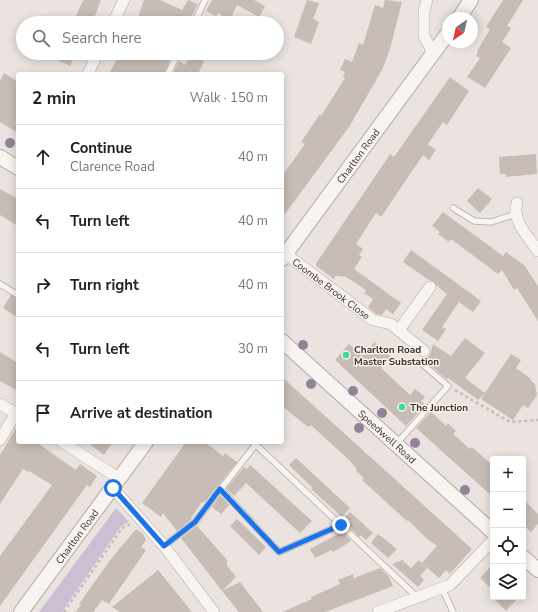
<!DOCTYPE html>
<html lang="en">
<head>
<meta charset="utf-8">
<style>
  :root { --surface:#fff; --page:#f2f2f2; --text:#222; --muted:#767676; --line:#e0e0e0 }
  body { margin:0; font-family:"Nunito Sans",sans-serif; background:var(--page); color:var(--text) }
  .controls { position:absolute; right:12px; bottom:12px; display:grid; overflow:hidden; border-radius:4px; box-shadow:0 2px 10px #0003 }
  .controls button { width:36px; height:36px; display:grid; place-items:center; padding:0; border:0; border-bottom:1px solid var(--line); background:var(--surface); color:var(--text); font:20px sans-serif }
  .compass { position:absolute; left:442px; top:12px; width:36px; height:36px; border-radius:50%; background:var(--surface); box-shadow:0 2px 10px #0003; rotate:214deg }
  .stop { position:absolute; width:12px; height:12px; margin:-9px; border:3px solid #1a73e8; border-radius:50%; background:#fff }
  .stop.end { background:#1a73e8; border-color:#fff; box-shadow:0 1px 4px #0008 }
  .list { margin:0; padding:0; list-style:none }
  h2 { display:flex; justify-content:space-between; align-items:center; height:52px; margin:0; padding:0 16px; font-size:17px }
  h2 small { font-size:13px; font-weight:400; color:var(--muted) }
  .list li { display:grid; grid-template-columns:26px 1fr auto; gap:12px; align-items:center; box-sizing:border-box; height:64px; padding:0 16px; border-top:1px solid var(--line) }
  .list b { display:block; font-size:15px; white-space:nowrap }
  .list p { margin:0; font-size:13px; white-space:nowrap; color:var(--muted) }
  .list em { font-size:13px; font-style:normal; color:var(--muted) }
  .icon { flex:none; width:22px; height:22px; fill:none; stroke:currentColor; stroke-width:2; stroke-linecap:round; stroke-linejoin:round }
  .map { position:relative; flex:none; width:538px; height:612px; overflow:hidden }
  .search { position:absolute; background:var(--surface); box-shadow:0 2px 10px #0003; left:16px; top:16px; width:268px; height:44px; display:flex; align-items:center; gap:10px; box-sizing:border-box; padding:0 14px; border-radius:22px; color:var(--muted); font-size:15px }
  .panel { position:absolute; background:var(--surface); box-shadow:0 2px 10px #0003; left:16px; top:72px; width:268px; height:372px; border-radius:4px }
  .map>svg:first-child { display:block }
</style>
</head>
<body>
<div class="map">
<svg width="538" height="612" viewBox="0 0 538 612">
  <rect width="100%" height="100%" fill="#eae3df"/>
  <path fill="#cbbfd4" d="M116 508 129 522 121 526 62 612H39Z"/>
  <g fill="#c7bdb6">
    <path d="M83 0H101L95 16 106 21V23H73Z"/>
    <path d="M144 0H160L182 10 188 0 198 4 188 23H169L156 17 154 23H136Z"/>
    <path d="M212 0H254L265 6 259 17 237 5 230 20 218 13 216 16 206 11Z"/>
    <path d="M307 0 319 3 313 19 319 22 311 44 294 37Z"/>
    <path d="M385 0 402 2 390 49 382 70 349 127 282 218V176L305 144 301 142 320 114 321 116 345 78 343 77 345 72 340 70 345 59 352 62 359 43 363 45 375 5 383 8Z"/>
    <path d="M503 0H523L507 26 511 28 502 42 511 48 485 88 467 77 480 58 476 56 478 52 477 51 490 29 486 27Z"/>
    <path d="M43 53H76L70 66Z"/>
    <path d="M120 53H163L171 57 164 74H109Z"/>
    <path d="M191 54 204 61 199 72 202 74H173L179 61 185 65Z"/>
    <path d="M4 73 18 82V133L0 122V81Z"/>
    <path d="M450 77 469 91 447 125 443 122 428 144 436 150 429 160 423 155 381 217 376 213 356 244 363 249 359 255 362 257 354 269 401 303 393 314 386 309 382 315 376 314 368 307 373 299 364 293 366 290 346 277 336 276 334 279 316 266 317 262 389 156 390 154 394 157Z"/>
    <path d="M536 154 537 174 506 177V174H500L499 157Z"/>
    <path d="M478 188 492 199 480 213 467 201Z"/>
    <path d="M0 189 18 199V226L0 215Z"/>
    <path d="M443 212 503 256 506 252 525 266 538 286V321L517 288 514 290 502 270 498 274 451 239 449 242 438 234 440 232 432 226Z"/>
    <path d="M411 250 481 301 473 312 459 302 442 327 446 329 438 341 422 330 447 294 437 286 434 282 429 280 403 262Z"/>
    <path d="M11 295 18 299V318L3 308Z"/>
    <path d="M465 338 485 353 465 378 485 393 478 400 448 378 447 379 423 359 430 355 433 344 451 356Z"/>
    <path d="M375 342 391 357 381 368 410 395 415 389 425 397 421 401 425 405 406 426 335 360 349 344 362 356Z"/>
    <path d="M0 352 18 363V391L0 381Z"/>
    <path d="M511 354 521 360 516 368 531 379 530 380 535 384 537 395 528 408 523 405 513 420 481 399Z"/>
    <path d="M282 377 472 549 450 574 446 570 439 578 422 563 437 546 426 538 408 520 407 521 362 480 364 478 356 471 357 469 349 460 311 425 308 427 282 406Z"/>
    <path d="M431 412 446 426 448 423 456 431 453 434 470 449 472 447 493 466V497L416 428Z"/>
    <path d="M18 425V442H36L76 470 80 464 97 476 90 487 87 485 0 606V556L52 485 29 471 28 472 23 469 0 504V455Z"/>
    <path d="M87 442H113L104 455Z"/>
    <path d="M186 442H205L223 456 225 453 237 462 206 501 201 503 191 518 192 519 177 531 163 513 161 517 142 503Z"/>
    <path d="M296 458 350 508 342 517 311 489 313 488 289 465Z"/>
    <path d="M250 465 312 521 300 533 246 483 234 496 226 489 244 467 247 469Z"/>
    <path d="M221 495 229 505 221 514 212 507Z"/>
    <path d="M523 499 538 514V524L531 532 523 525Z"/>
    <path d="M350 512 373 533 366 540 361 535 359 537 343 519Z"/>
    <path d="M237 519 266 547 259 555 230 526Z"/>
    <path d="M197 526 228 561 226 562 228 567 236 577 222 591 181 538Z"/>
    <path d="M136 529 142 533 146 540 141 547 146 550 109 604 102 600 93 612H75L81 605 79 604 111 559Z"/>
    <path d="M342 532 351 541 333 552 332 550 315 558 310 549Z"/>
    <path d="M378 534 397 549 388 558 371 543Z"/>
    <path d="M402 560 411 568 419 560 427 568 420 576 424 580 418 587 392 564Z"/>
    <path d="M493 564V590L480 578Z"/>
    <path d="M380 568 389 577 393 586 325 612H282L312 599 311 597 340 584 338 580 353 574 354 578Z"/>
    <path d="M158 570 192 612H120L112 607Z"/>
    <path d="M240 582 263 612H239L222 591Z"/>
    <path d="M492 597H519L506 611Z"/>
  </g>
  <g fill="none" stroke-linecap="round" stroke-linejoin="round">
    <defs>
      <g id="service">
        <path d="M194 23 205 0"/>
        <path d="M168 74 178 53"/>
        <path d="M453 208 474 221 491 222 516 214"/>
        <path d="M0 284 18 295"/>
        <path d="M253 442 418 598"/>
        <path d="M397 443 448 386 421 363"/>
        <path d="M221 489 279 552 341 525"/>
        <path d="M164 546 195 522 256 444"/>
        <path d="M442 588 453 612"/>
      </g>
      <g id="minor">
        <path d="M427 0 424 10V36L433 53"/>
        <path d="M113 23 124 0"/>
        <path d="M88 74 98 53"/>
        <path d="M517 203C511 220 529 238 538 251"/>
        <path id="s1" d="M286 254 373 320 391 324 424 351"/>
        <path d="M399 330 430 287"/>
        <path d="M0 404 18 415"/>
        <path d="M0 440 16 413"/>
        <path d="M62 442 120 479"/>
        <path d="M113 488 164 546 214 612"/>
        <path d="M378 612 450 585 493 540"/>
      </g>
      <g id="tertiary">
        <path d="M459 18 471 0"/>
        <path d="M0 157 18 168"/>
        <path id="s2" d="M282 259 448 33"/>
        <path id="s3" d="M282 341 493 532"/>
        <path d="M523 557 538 570"/>
        <path id="s4" d="M21 612 146 442"/>
      </g>
    </defs>
    <use href="#service" stroke="#b4aaa4" stroke-width="7"/>
    <use href="#minor" stroke="#b4aaa4" stroke-width="12"/>
    <use href="#tertiary" stroke="#b4aaa4" stroke-width="16"/>
    <g stroke="#c4beb9" stroke-width="2.5" stroke-dasharray="3 3" stroke-linecap="butt">
      <path d="M455 390 510 422 538 420"/>
      <path d="M64 612 122 528 131 524"/>
    </g>
    <use href="#service" stroke="#f7f4f2" stroke-width="5.5"/>
    <use href="#minor" stroke="#f7f4f2" stroke-width="11"/>
    <use href="#tertiary" stroke="#f7f4f2" stroke-width="14"/>
  </g>
  <g fill="#948299">
    <circle cx="10" cy="143" r="5"/>
    <circle cx="303" cy="345" r="5"/>
    <circle cx="311" cy="384" r="5"/>
    <circle cx="353" cy="391" r="5"/>
    <circle cx="382" cy="413" r="5"/>
    <circle cx="359" cy="428" r="5"/>
    <circle cx="415" cy="443" r="5"/>
    <circle cx="465" cy="490" r="5"/>
  </g>
  <g fill="none" stroke-linecap="round" stroke-linejoin="round">
    <path stroke="#1a73e8" stroke-width="5" d="M113 488 164 546 195 522 220 489 279 552 341 525"/>
  </g>
  <g fill="#39daa1" stroke="#f7f2ef" stroke-width="1.5">
    <circle cx="346" cy="355" r="4"/>
    <circle cx="402" cy="407" r="4"/>
  </g>
  <g text-anchor="middle" stroke-width="3" stroke-linejoin="round" paint-order="stroke">
    <g font-size="10" fill="#423226" stroke="#f7f2ef">
      <text dy="4" stroke="none"><textPath href="#s2" startOffset="128">Charlton Road</textPath></text>
      <text dy="4" stroke="none"><textPath href="#s1" startOffset="57">Coombe Brook Close</textPath></text>
      <text dy="4" stroke="none"><textPath href="#s3" startOffset="142">Speedwell Road</textPath></text>
      <text dy="4" stroke="none"><textPath href="#s4" startOffset="94">Charlton Road</textPath></text>
    </g>
    <g font-size="10" font-weight="bold" fill="#423226" stroke="#f7f2ef" text-anchor="start">
      <text x="354" y="353">Charlton Road<tspan x="354" dy="12">Master Substation</tspan></text>
      <text x="410" y="411">The Junction</text>
    </g>
  </g>
</svg>
<div class="controls">
<button>+</button>
<button>−</button>
<button><svg class="icon" aria-label="locate" viewBox="0 0 24 24"><circle cx="12" cy="12" r="6"/><path d="M12 2v4M12 18v4M2 12h4M18 12h4"/></svg></button>
<button><svg class="icon" aria-label="layers" viewBox="0 0 24 24"><path d="M12 4l9 5-9 5-9-5zM3 14l9 5 9-5"/></svg></button>
</div>
<svg class="compass" viewBox="-18 -18 36 36"><path d="M0-13l5 13h-10z" fill="#e53935"/><path d="M0 13l5-13h-10z" fill="#767676"/></svg>
<div class="stop" style="left:113px;top:488px"></div>
<div class="stop end" style="left:341px;top:525px"></div>
<div class="search"><svg class="icon" aria-label="search" viewBox="0 0 24 24"><circle cx="10" cy="10" r="6"/><path d="M15 15l6 6"/></svg>Search here</div>
<section class="panel">
<h2>2 min<small>Walk · 150 m</small></h2>
<ul class="list">
<li><svg class="icon" aria-label="ahead" viewBox="0 0 24 24"><path d="M12 20V5M6 11l6-6 6 6"/></svg><div><b>Continue</b><p>Clarence Road</p></div><em>40 m</em></li>
<li><svg class="icon" aria-label="left" viewBox="0 0 24 24"><path d="M17 20v-9H6M10 6l-5 5 5 5"/></svg><div><b>Turn left</b></div><em>40 m</em></li>
<li><svg class="icon" aria-label="right" viewBox="0 0 24 24"><path d="M7 20v-9h11M14 6l5 5-5 5"/></svg><div><b>Turn right</b></div><em>40 m</em></li>
<li><svg class="icon" aria-label="left" viewBox="0 0 24 24"><path d="M17 20v-9H6M10 6l-5 5 5 5"/></svg><div><b>Turn left</b></div><em>30 m</em></li>
<li><svg class="icon" aria-label="arrive" viewBox="0 0 24 24"><path d="M6 21V4h12l-3 4 3 4H6"/></svg><div><b>Arrive at destination</b></div></li>
</ul>
</section>
</div>
</body>
</html>
